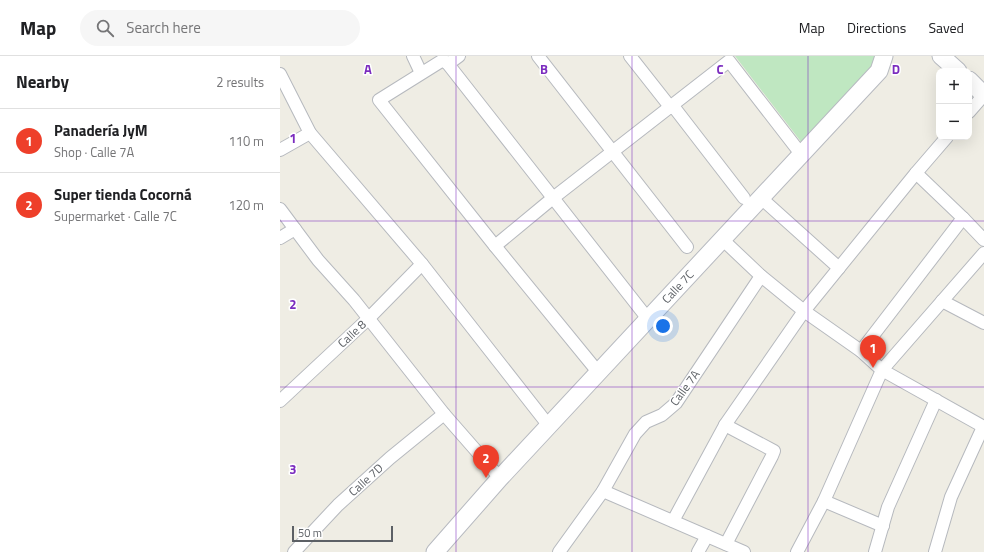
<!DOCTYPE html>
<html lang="en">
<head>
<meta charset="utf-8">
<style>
  :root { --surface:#fff; --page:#f6f6f6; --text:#202124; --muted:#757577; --line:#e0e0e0; --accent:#ee3f2a }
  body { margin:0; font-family:"Titillium Web",sans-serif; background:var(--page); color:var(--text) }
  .controls { position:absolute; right:12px; top:12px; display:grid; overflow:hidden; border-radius:8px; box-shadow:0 4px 16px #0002 }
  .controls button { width:36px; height:36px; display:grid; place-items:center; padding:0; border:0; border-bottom:1px solid var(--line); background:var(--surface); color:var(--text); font:20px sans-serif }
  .scale { position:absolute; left:12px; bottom:10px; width:101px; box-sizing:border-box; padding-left:4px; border:2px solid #5c6065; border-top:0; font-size:11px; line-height:14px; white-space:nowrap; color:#5c6065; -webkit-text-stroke:3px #fff; paint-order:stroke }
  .you { position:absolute; left:383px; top:270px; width:14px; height:14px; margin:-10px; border:3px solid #fff; border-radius:50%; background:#1a73e8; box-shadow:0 0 0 6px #1a73e833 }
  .badge { display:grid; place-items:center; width:26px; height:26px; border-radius:50%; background:var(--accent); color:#fff; font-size:13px; font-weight:700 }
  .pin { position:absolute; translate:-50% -33px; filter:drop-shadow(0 1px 2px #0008) }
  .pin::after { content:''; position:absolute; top:21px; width:14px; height:12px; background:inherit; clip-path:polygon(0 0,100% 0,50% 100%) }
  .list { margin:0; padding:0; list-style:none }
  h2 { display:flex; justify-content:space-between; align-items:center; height:52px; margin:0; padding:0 16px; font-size:17px }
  h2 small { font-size:13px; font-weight:400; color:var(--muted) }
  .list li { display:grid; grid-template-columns:26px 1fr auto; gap:12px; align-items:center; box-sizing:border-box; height:64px; padding:0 16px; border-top:1px solid var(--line) }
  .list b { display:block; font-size:15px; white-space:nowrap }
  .list p { margin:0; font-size:13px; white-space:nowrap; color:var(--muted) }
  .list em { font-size:13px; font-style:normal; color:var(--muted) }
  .icon { flex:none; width:22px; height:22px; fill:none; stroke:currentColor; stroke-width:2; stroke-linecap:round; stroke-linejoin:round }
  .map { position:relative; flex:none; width:704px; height:496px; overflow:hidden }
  header { display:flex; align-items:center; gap:24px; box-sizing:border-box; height:56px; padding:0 20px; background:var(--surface); border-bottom:1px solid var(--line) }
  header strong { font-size:19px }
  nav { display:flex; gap:22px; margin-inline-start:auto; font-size:14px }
  .search { width:280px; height:36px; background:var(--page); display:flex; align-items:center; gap:10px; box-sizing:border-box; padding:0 14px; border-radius:22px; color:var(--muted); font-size:15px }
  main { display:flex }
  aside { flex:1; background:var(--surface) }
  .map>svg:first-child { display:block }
</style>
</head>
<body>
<header>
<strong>Map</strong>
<div class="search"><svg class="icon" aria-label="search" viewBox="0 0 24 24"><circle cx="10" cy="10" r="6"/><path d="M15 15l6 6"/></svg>Search here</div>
<nav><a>Map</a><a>Directions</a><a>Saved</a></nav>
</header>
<main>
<aside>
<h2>Nearby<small>2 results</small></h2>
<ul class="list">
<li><span class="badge">1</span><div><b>Panadería JyM</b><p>Shop · Calle 7A</p></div><em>110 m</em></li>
<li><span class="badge">2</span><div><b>Super tienda Cocorná</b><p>Supermarket · Calle 7C</p></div><em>120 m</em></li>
</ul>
</aside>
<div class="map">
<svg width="704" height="496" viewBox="0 0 704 496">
  <rect width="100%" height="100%" fill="#efede4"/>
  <path fill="#bfe7c1" d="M455 0H595L591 11 522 87Z"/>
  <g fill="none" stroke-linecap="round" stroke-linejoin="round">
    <defs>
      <g id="street">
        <path d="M133 0 141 17"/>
        <path d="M258 0 407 191"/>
        <path d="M350 0 391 52"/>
        <path d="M168 8 179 0"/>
        <path d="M0 18 30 77 142 208 269 370"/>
        <path d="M393 50 464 142"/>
        <path d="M689 56 704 39"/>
        <path d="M0 94 30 77"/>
        <path d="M636 117 683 162 704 184"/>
        <path d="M481 142 559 212"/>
        <path d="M0 153 38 204 74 244 164 358 220 422"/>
        <path d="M0 182 15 173"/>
        <path d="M442 183 481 220 524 255 581 295 602 314 704 371"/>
        <path d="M215 190 273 142 449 5 521 98"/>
        <path d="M662 245 704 267"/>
        <path d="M581 295 683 162"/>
        <path d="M318 316 215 190 99 44 163 4 168 8 368 263"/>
        <path d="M0 345 89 262 142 208"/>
        <path d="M445 369 494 395 492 400 446 488"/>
        <path d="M323 435 464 496"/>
        <path d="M544 445 603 470"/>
        <path d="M393 465 445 369 524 255 636 117 667 81"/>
        <path d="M14 496 58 449 110 402 164 358"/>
        <path d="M279 496 323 435 355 378 366 366 382 359 396 347 481 220"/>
        <path d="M418 496 427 480"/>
        <path d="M517 496 544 445 602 314 704 197"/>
        <path d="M595 496 608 451 656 344"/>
        <path d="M655 496 671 441 703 371"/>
      </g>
      <g id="secondary">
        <path d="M661 0 678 15"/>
        <path d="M689 24 704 39"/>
        <path d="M155 496 220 422 599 15 604 0"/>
      </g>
    </defs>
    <use href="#street" stroke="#b6b9be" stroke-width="14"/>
    <use href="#secondary" stroke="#b7bac0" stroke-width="19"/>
    <use href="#street" stroke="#fff" stroke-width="12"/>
    <use href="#secondary" stroke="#fff" stroke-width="17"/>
  </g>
  <path fill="none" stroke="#7b2cbf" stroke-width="1" stroke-opacity="0.55" d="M176 0V496M352 0V496M528 0V496M0 165H704M0 331H704"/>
  <g text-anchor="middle" stroke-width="3" stroke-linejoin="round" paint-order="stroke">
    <g font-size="12" fill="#5c6065" stroke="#fff">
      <text transform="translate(398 231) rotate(-47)" y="4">Calle 7C</text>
      <text transform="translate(72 278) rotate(-43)" y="4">Calle 8</text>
      <text transform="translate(405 332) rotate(-54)" y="4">Calle 7A</text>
      <text transform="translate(86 424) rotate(-42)" y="4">Calle 7D</text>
    </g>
  </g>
  <g font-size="13" text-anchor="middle" font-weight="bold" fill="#7b2cbf" stroke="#fff" stroke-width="3" stroke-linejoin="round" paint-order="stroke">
    <text x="88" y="18">A</text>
    <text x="264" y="18">B</text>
    <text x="440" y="18">C</text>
    <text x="616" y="18">D</text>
    <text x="13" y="87">1</text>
    <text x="13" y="253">2</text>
    <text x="13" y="418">3</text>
  </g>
</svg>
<div class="controls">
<button>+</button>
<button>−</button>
</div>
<div class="scale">50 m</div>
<div class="you"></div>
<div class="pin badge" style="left:593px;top:312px">1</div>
<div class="pin badge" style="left:206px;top:422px">2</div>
</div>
</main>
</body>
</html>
